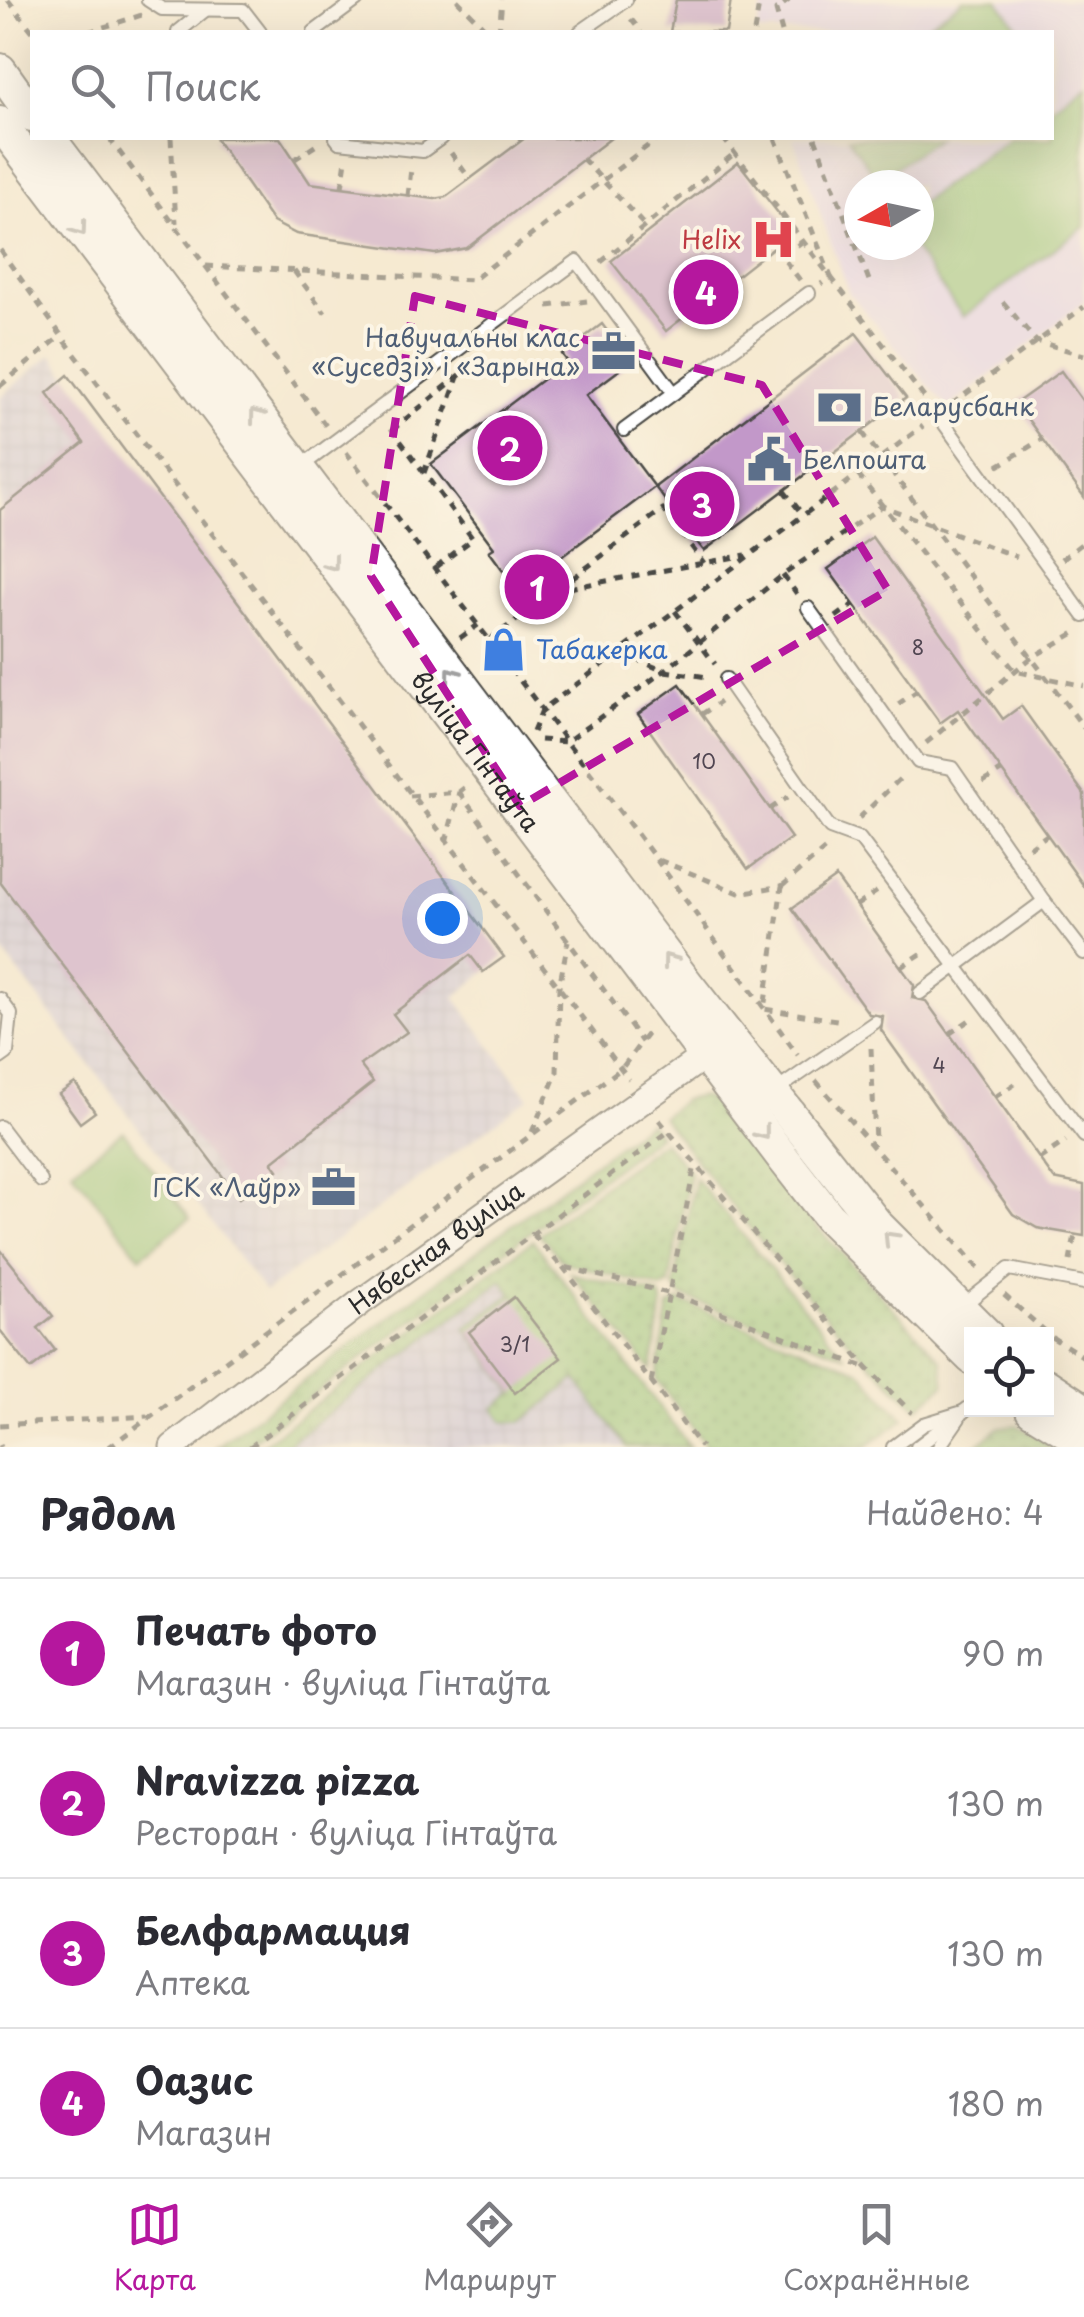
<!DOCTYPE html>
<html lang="ru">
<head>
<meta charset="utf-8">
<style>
  :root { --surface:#fff; --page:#f7f7f7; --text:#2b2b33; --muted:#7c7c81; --line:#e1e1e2; --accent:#b5179e }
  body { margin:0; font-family:"Playpen Sans",sans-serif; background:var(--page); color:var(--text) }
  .controls { position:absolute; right:30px; bottom:30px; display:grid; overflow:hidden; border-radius:0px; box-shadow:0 10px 40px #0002 }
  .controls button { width:90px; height:90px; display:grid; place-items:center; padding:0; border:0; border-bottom:2px solid var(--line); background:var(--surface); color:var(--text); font:50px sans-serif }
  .compass { position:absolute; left:844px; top:170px; width:90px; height:90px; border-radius:50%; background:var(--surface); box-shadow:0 10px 40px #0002; rotate:261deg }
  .you { position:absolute; left:442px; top:918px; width:35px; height:35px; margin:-25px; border:8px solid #fff; border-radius:50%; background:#1a73e8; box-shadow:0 0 0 15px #1a73e833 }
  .badge { display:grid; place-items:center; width:65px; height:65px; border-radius:50%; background:var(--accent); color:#fff; font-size:32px; font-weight:700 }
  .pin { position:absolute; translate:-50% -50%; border:5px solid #fff; box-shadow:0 2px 10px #0006 }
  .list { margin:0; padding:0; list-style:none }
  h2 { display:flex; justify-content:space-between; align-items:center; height:130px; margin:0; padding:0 40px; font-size:42px }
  h2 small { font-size:32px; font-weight:400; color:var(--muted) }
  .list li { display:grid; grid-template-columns:65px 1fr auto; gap:30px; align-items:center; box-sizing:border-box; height:150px; padding:0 40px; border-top:2px solid var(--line) }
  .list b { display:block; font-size:38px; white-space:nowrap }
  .list p { margin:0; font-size:32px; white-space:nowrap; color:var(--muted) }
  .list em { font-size:32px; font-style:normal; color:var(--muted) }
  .icon { flex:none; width:55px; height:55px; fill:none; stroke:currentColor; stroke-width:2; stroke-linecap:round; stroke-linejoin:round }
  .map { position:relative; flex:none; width:1084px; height:1447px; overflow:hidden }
  .search { position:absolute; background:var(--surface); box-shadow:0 10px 40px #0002; left:30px; right:30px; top:30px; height:110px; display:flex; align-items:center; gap:25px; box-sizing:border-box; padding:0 35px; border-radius:0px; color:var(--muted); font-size:38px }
  .sheet { height:730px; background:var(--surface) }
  nav { display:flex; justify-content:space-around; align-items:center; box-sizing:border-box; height:140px; border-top:2px solid var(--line); background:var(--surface); font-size:28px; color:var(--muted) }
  nav a { display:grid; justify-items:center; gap:5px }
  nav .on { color:var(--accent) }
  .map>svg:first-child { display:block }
</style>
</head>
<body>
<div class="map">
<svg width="1084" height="1447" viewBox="0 0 1084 1447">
  <defs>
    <pattern id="industrial-grid" width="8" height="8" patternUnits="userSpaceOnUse" patternTransform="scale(2.5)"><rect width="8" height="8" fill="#c6c0da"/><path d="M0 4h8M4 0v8" fill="none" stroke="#aaa5bb"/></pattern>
    <pattern id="grass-dots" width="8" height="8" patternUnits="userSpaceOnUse" patternTransform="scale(2.5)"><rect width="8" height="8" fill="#92c475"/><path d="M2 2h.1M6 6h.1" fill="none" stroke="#779f60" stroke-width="1.8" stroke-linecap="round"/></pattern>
  </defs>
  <rect width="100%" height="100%" fill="#fcf5e5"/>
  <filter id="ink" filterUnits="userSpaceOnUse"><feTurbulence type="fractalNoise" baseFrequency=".01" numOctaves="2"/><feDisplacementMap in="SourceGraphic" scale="20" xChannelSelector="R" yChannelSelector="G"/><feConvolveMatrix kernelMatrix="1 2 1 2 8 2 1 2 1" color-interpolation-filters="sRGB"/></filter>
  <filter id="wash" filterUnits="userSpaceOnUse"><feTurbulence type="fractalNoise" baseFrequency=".0048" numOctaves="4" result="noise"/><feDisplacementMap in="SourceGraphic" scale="40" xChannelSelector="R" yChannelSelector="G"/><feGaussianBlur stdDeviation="2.25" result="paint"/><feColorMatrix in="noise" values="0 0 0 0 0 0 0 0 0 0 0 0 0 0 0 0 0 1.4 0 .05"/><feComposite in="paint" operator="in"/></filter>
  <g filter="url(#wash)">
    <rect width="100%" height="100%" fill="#f6ead1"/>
    <path fill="#e4d3f2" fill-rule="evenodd" d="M764 0H1084V302L948 408 849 293 793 138H1052V32H757ZM859 185H919V245H859Z"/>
    <g fill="url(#industrial-grid)">
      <path d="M52 354 504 957 455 997 529 1098 265 1292 0 948V397Z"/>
      <path d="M498 1275 627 1447H269Z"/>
    </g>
    <g fill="url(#grass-dots)" stroke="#5e7850" stroke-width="2.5">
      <path d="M701 1096 729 1109 816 1226 942 1360 945 1384 918 1408C821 1321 741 1219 662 1117L683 1100Z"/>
      <path d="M649 1122 659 1135 245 1447H216Z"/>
      <path d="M663 1141 690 1172 669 1285 662 1289 563 1262 539 1234Z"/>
      <path d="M695 1178 844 1355 681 1296 674 1287Z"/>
      <path d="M533 1240 690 1447H627L576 1379 522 1422H504L494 1408 514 1393 465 1328 512 1294 502 1280 284 1447H259Z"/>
      <path d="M571 1273 660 1295 663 1305 651 1370Z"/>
      <path d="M680 1301 859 1370 904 1419 866 1447H707L656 1379 669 1306Z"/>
      <path d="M1017 1425 1054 1447H974L1000 1427Z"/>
    </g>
    <g fill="#92c475" stroke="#5e7850" stroke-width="2.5">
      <path d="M963 0H998L1022 32H918Z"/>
      <path d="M1084 81V227L963 317 911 245H919V204L1008 138H1052V106Z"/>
      <path d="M848 138H937L878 180Z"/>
      <path d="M123 1131 190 1218 140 1257 72 1170Z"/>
    </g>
    <g id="blocks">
      <g fill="#c298c9">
        <path d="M676 0H731L726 32H670Z"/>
        <path d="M215 138H280L310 183 435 199 446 197 525 138H611L467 248 435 254 296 234 273 222Z"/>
        <path d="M738 162 793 232 666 331 611 261Z"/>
        <path d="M602 324 630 362 586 395 655 487 537 575 544 584 531 594 519 592 489 551 494 548 431 464 567 361 562 354Z"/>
        <path d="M856 333 906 398 704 551 655 487Z"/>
        <path d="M1061 371 1084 403V497L1016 403Z"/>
        <path d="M68 375 504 957 483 972 470 955 393 1014 407 1032 360 1065 373 1082 272 1162 278 1170 239 1198 0 882V510L84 443 47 393Z"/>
        <path d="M872 537 1003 719 1021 706 1084 794V886L958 710 940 723 828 569Z"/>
        <path d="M680 684 791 838 748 869 638 714Z"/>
        <path d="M836 877 914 985 912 998 926 1001 1054 1179 1084 1185V1236L1037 1228 1013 1214 881 1030 883 1016 869 1014 792 908Z"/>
        <path d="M75 1083 95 1112 80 1123 59 1094Z"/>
        <path d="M0 1249 53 1316 38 1328 55 1350 31 1369 0 1330Z"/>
        <path d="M514 1297 561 1358 515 1393 469 1332Z"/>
      </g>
    </g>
  </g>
  <g filter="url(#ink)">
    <use href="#blocks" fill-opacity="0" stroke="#494844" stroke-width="2.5"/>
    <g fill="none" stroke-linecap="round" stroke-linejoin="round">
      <defs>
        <g id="service">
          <path d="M148 0 162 9 243 10 260 32"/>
          <path d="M178 32 204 11"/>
          <path d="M314 32 357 0"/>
          <path d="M580 32 626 0"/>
          <path d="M336 138 339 142 423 151 441 138"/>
          <path d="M938 415 1084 616"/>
          <path d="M624 430 674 393"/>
          <path d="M299 468 577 261 674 393 809 293"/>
          <path d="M808 608 918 762 952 768 1044 901"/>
          <path d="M726 679 830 828 860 839 1084 1136"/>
          <path d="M920 993 1044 901 1084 953"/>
          <path d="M0 999 11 1014 7 1053 0 1058"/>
          <path d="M774 1092 875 1022"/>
          <path d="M0 1127 41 1181"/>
          <path d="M961 1307 1009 1269 1084 1283"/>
          <path d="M893 1447 924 1424 963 1412"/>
          <path d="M917 1447 972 1405"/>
          <path d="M939 1447 959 1418"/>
        </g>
        <g id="minor">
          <path id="s1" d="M173 1447 361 1302 703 1057"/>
        </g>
        <g id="secondary">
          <path d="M0 70 32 115"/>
          <path id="s2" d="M0 123 783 1158 829 1217 972 1358"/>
          <path d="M49 138 687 984 877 1225 986 1334"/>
          <path d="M1046 1385 1084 1410"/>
          <path d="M1032 1410 1084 1442"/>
        </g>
      </defs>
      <use href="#service" stroke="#494844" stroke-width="16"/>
      <use href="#minor" stroke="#494844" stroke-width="29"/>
      <use href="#secondary" stroke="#494844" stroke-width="36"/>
      <g stroke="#494844" stroke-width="5" stroke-dasharray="8 8" stroke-linecap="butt">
        <path d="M8 0 33 32"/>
        <path d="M457 0 489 32"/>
        <path d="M631 19 641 32"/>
        <path d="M88 32 142 15"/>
        <path d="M499 32 502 0"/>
        <path d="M754 32 760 0"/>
        <path d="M782 32 776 10 789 0"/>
        <path d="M109 138 327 427"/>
        <path d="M171 138 176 223"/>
        <path d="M519 138 521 140"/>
        <path d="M723 138 927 401"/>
        <path d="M775 138 831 277 821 284"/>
        <path d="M815 138 870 283"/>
        <path d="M451 153 470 179"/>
        <path d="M295 159 321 142"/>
        <path d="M583 159 645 226"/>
        <path d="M342 187 346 160"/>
        <path d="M408 196 411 169"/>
        <path d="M778 244 785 254"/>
        <path d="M0 250 71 349 629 1079"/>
        <path d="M601 262 735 153"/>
        <path d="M206 266 473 280 658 138"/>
        <path d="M294 271 325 313"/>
        <path d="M800 280 782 257 803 241"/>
        <path d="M1003 302 1036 341 1084 355"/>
        <path d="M548 306 587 301"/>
        <path d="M0 386 61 336"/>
        <path d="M952 404 1084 307"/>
        <path d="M391 428 473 539 434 568"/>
        <path d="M392 430 475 363"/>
        <path d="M862 432 1084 728"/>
        <path d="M346 452 656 859 798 1055"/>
        <path d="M998 466 1042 439"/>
        <path d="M424 473 458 377"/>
        <path d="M858 475 1015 671 1084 686"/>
        <path d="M784 491 803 515"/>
        <path d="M1062 559 1084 542"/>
        <path d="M783 575 797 594"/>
        <path d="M560 588 663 509 704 563"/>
        <path d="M675 611 715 664"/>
        <path d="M836 617 854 604"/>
        <path d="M460 638 478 625"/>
        <path d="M489 640 558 590 746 555"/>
        <path d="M620 652 664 671 708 677"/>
        <path d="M898 704 917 691"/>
        <path d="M702 714 720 702"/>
        <path d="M533 732 542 710 923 426"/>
        <path d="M540 740 566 742 664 671 783 575 882 506 1017 557"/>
        <path d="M926 743 1031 658 1078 631"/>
        <path d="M983 782 1001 771"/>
        <path d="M459 792 642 1042"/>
        <path d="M410 796 459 792 469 784"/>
        <path d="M770 809 788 797"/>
        <path d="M859 818 905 774"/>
        <path d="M446 842 459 792"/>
        <path d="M1029 848 1047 835"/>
        <path d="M659 860 739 893 782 886 764 1009 843 1021"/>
        <path d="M782 886 829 846"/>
        <path d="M857 905 879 890"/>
        <path d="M901 967 924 952"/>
        <path d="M949 1034 971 1019"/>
        <path d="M871 1048 875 1142"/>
        <path d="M816 1081 979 1269"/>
        <path d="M995 1097 1021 1080"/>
        <path d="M659 1120 867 1368 912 1413"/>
        <path d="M532 1132 557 1072 559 987 568 941"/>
        <path d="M1039 1159 1066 1141"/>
        <path d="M533 1234 561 1266 672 1294 864 1367"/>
        <path d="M1070 1261 1075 1235"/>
        <path d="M563 1267 701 1447"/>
        <path d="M1004 1295 1053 1338 1084 1357"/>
        <path d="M651 1382 695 1165"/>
        <path d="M0 1425 147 1416"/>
        <path d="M0 1445 1 1447"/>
        <path d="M109 1447 622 1068 651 1029"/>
        <path d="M250 1447 668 1132"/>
      </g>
      <use href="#service" stroke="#fff" stroke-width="12"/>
      <use href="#minor" stroke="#fff" stroke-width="25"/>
      <use href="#secondary" stroke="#fff" stroke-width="32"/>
    </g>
    <defs><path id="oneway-chevron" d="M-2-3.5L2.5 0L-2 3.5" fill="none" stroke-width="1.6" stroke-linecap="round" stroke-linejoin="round" transform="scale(2.5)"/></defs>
    <g stroke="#a0a0a0">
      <use href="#oneway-chevron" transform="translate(80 229) rotate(54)"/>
      <use href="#oneway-chevron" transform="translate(256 415) rotate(-127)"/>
      <use href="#oneway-chevron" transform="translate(332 564) rotate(53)"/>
      <use href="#oneway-chevron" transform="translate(452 674) rotate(-127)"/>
      <use href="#oneway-chevron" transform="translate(669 960) rotate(-127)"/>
      <use href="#oneway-chevron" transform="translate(763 1133) rotate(52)"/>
      <use href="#oneway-chevron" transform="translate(890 1238) rotate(-134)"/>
    </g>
  </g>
  <path d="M0 0H1084V1447H0ZM415 296 762 385 888 590 520 806 371 576Z" fill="#f6ead1" fill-opacity=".55" fill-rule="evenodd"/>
  <path fill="none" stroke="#b5179e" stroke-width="8" stroke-dasharray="20 12" stroke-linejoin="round" d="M415 296 762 385 888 590 520 806 371 576Z"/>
  <defs>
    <symbol id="hospital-bare" viewBox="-9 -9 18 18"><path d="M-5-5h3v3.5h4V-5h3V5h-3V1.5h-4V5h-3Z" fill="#e0444e" stroke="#fcf5e5" stroke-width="2.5" paint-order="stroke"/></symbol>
    <symbol id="office-bare" viewBox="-9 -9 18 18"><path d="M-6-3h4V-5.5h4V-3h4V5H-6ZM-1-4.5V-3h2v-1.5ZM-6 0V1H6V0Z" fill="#5c6f8a" stroke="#fcf5e5" stroke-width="2.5" paint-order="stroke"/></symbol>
    <symbol id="bank-bare" viewBox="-9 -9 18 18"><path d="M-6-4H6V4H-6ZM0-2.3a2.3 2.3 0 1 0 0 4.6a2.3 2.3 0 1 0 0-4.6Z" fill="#5c6f8a" stroke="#fcf5e5" stroke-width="2.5" paint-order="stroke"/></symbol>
    <symbol id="civic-bare" viewBox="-9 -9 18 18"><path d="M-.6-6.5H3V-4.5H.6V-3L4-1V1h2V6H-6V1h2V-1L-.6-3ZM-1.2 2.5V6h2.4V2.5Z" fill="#5c6f8a" stroke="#fcf5e5" stroke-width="2.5" paint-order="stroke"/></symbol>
    <symbol id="shop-bare" viewBox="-9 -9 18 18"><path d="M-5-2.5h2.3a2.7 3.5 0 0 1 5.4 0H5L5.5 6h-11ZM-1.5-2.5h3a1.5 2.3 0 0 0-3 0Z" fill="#3f7fe0" stroke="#fcf5e5" stroke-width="2.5" paint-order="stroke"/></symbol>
  </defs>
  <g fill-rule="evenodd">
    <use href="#hospital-bare" x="742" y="208" width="63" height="63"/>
    <use href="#office-bare" x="582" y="320" width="63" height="63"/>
    <use href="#bank-bare" x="808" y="376" width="63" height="63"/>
    <use href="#civic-bare" x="738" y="428" width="63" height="63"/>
    <use href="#shop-bare" x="472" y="618" width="63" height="63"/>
    <use href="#office-bare" x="302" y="1156" width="63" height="63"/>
  </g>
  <g text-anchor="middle" stroke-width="8" stroke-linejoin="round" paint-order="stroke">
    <g font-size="20" fill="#514652">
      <text x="918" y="655">8</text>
      <text x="704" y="769">10</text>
      <text x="939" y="1073">4</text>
      <text x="515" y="1352">3/1</text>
    </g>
    <g font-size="25" fill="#be3a42" stroke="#fcf5e5" text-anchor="end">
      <text x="741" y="249">Helix</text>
    </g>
    <g font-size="25" fill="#4e5e75" stroke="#fcf5e5" text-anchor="end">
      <text x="580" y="347">Навучальны клас<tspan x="580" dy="29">«Суседзі» і «Зарына»</tspan></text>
      <text x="873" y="416" text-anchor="start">Беларусбанк</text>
      <text x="803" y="469" text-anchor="start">Белпошта</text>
      <text x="301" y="1197">ГСК «Лаўр»</text>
    </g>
    <g font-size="25" fill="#366cbe" stroke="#fcf5e5" text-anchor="start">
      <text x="536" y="659">Табакерка</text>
    </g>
    <g font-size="25" fill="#2b2b2b" stroke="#fcf5e5">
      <text dy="9" stroke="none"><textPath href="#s2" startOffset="788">вуліца Гінтаўта</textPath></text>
      <text dy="9" stroke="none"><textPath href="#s1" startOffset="330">Нябесная вуліца</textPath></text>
    </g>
  </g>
</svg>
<div class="controls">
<button><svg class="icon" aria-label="locate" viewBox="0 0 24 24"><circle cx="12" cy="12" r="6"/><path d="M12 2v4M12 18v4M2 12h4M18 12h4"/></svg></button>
</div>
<svg class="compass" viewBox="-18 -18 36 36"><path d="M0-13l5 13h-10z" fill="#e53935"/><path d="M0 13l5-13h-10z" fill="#7c7c81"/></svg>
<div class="you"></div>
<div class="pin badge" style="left:537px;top:587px">1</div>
<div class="pin badge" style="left:510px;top:448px">2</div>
<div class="pin badge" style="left:702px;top:504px">3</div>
<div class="pin badge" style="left:706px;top:292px">4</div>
<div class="search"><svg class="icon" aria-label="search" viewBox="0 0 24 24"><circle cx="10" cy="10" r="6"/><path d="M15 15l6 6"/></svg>Поиск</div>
</div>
<section class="sheet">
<h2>Рядом<small>Найдено: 4</small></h2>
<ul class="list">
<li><span class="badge">1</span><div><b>Печать фото</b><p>Магазин · вуліца Гінтаўта</p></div><em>90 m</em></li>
<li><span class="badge">2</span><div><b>Nravizza pizza</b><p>Ресторан · вуліца Гінтаўта</p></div><em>130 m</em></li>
<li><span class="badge">3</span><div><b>Белфармация</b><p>Аптека</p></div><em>130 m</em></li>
<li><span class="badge">4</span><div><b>Оазис</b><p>Магазин</p></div><em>180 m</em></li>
</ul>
</section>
<nav>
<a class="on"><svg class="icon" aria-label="map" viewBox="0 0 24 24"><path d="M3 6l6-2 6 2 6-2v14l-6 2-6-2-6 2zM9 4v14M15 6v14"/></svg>Карта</a>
<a><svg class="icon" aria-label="directions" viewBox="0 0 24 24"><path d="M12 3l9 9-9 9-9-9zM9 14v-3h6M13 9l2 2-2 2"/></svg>Маршрут</a>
<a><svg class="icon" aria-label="saved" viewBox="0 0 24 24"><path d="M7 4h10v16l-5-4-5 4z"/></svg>Сохранённые</a>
</nav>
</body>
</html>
